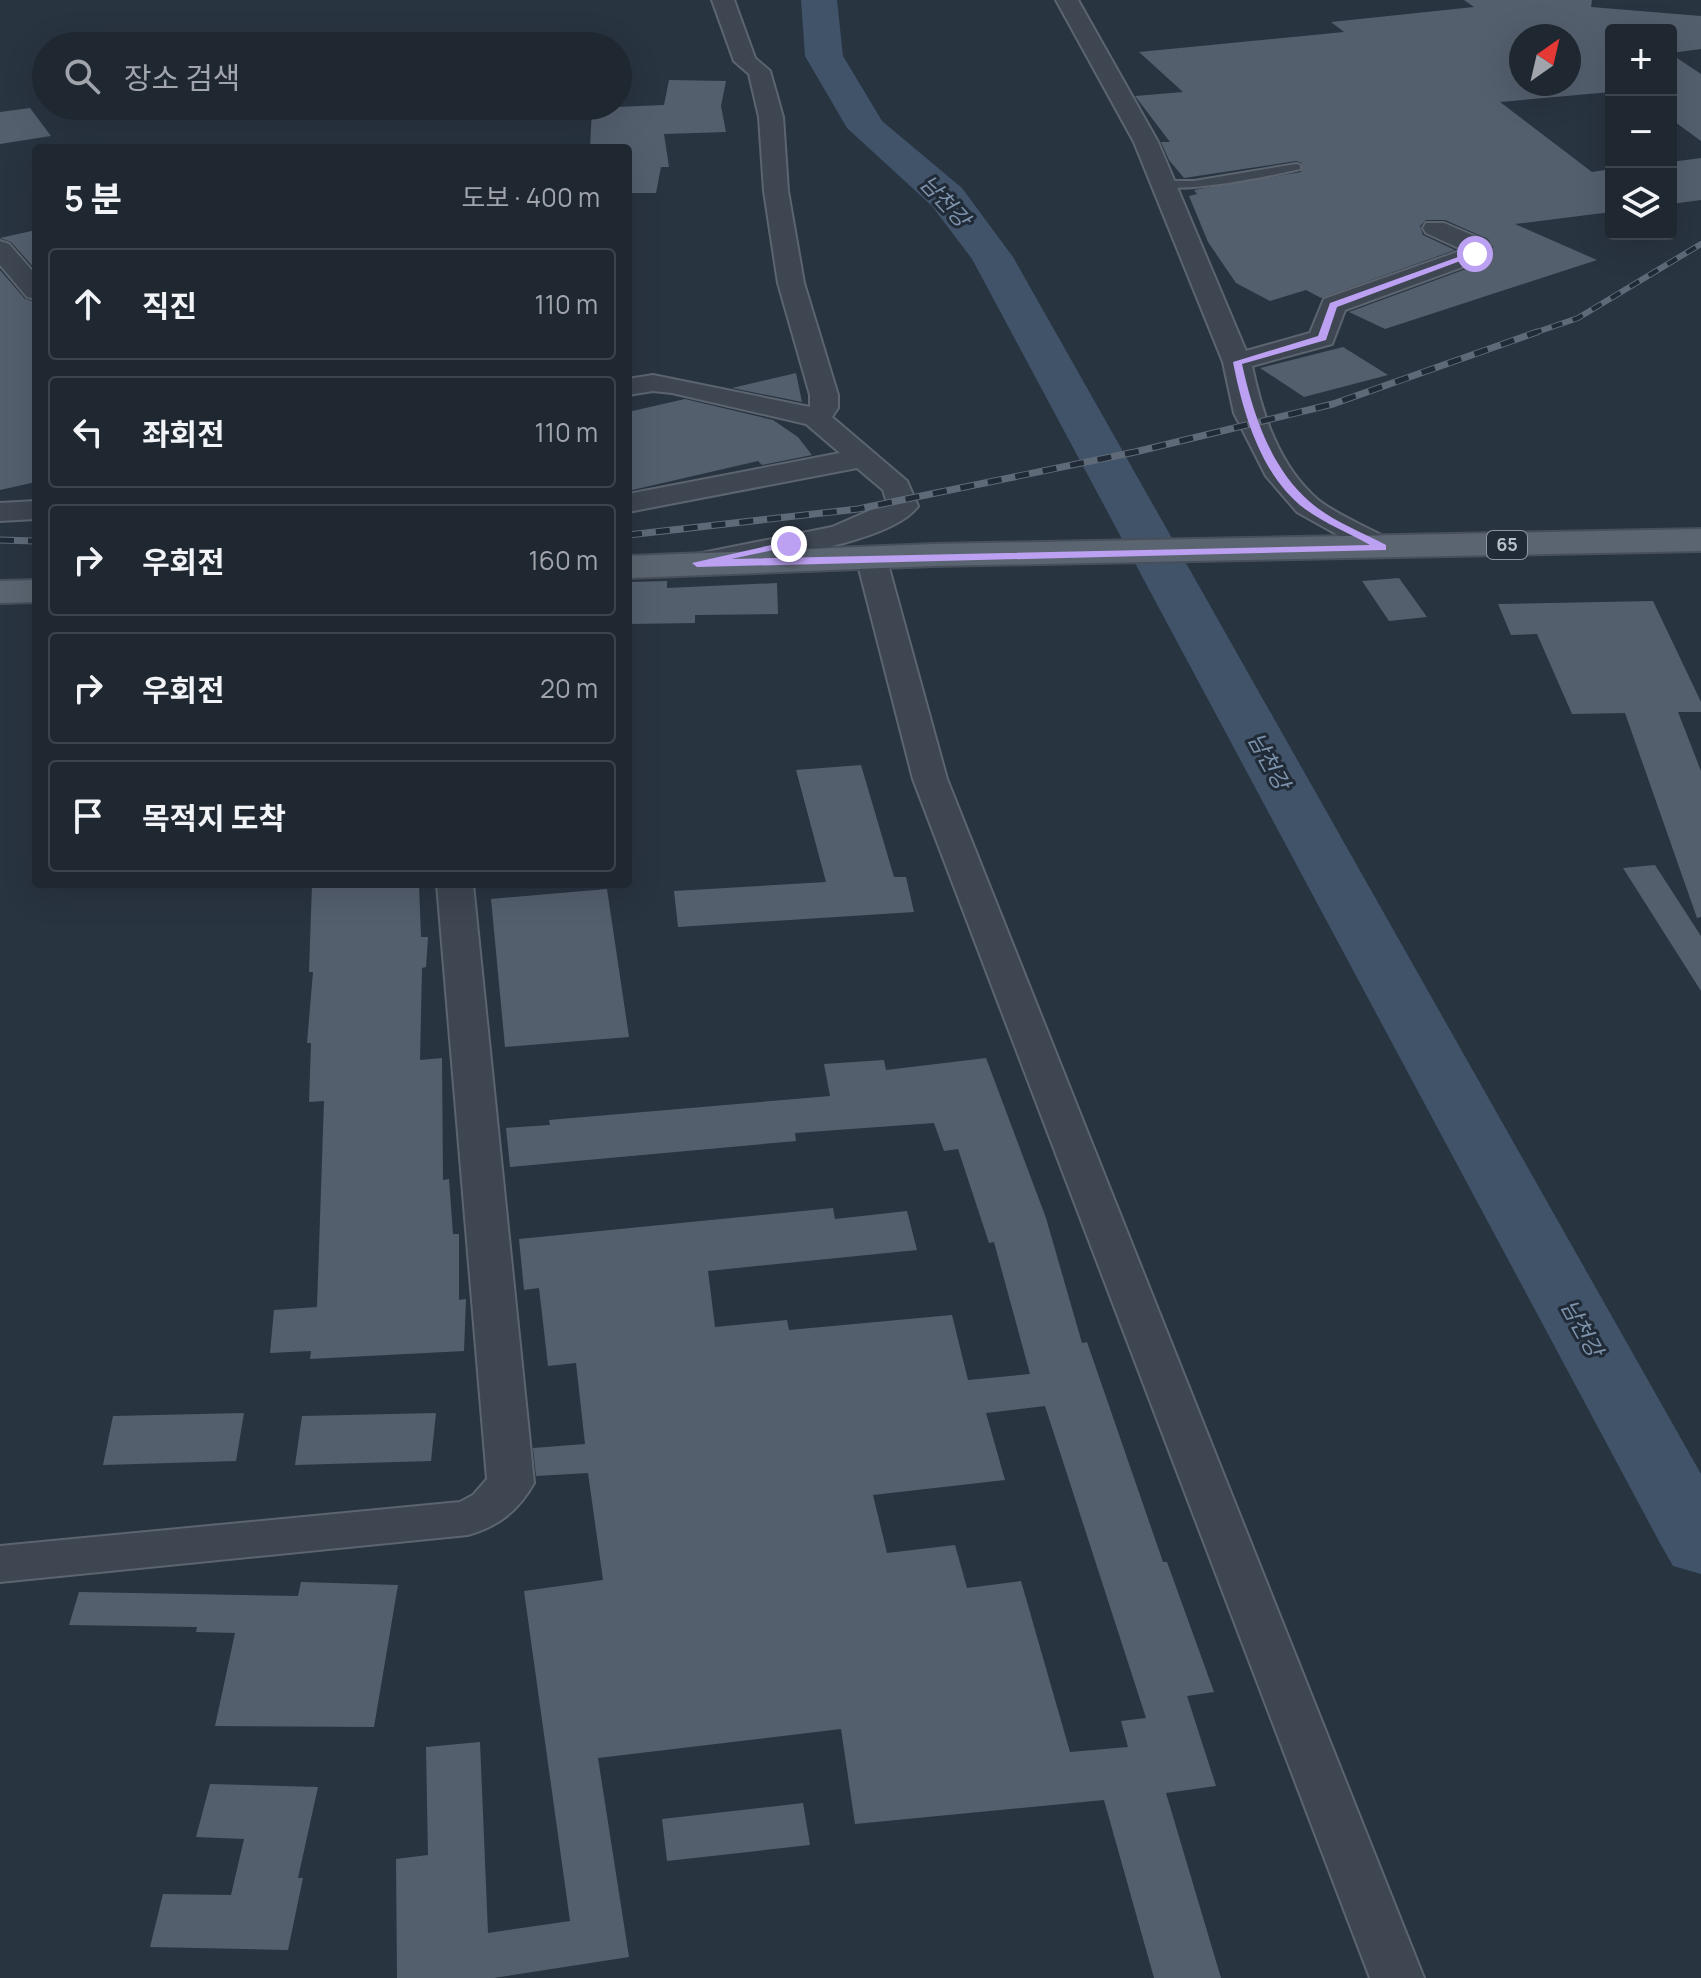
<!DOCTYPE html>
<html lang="ko">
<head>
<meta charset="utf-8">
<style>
  :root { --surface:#1f2731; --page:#2c333d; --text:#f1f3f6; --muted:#a1a5ab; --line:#3c444d }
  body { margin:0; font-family:Manrope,"Noto Sans KR",sans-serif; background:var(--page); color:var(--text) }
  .controls { position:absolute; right:24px; top:24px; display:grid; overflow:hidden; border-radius:8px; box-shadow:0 8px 32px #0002 }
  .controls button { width:72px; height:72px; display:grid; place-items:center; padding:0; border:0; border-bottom:2px solid var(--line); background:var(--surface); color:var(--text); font:40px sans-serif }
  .compass { position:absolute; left:1509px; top:24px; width:72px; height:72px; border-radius:50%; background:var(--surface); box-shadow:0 8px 32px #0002; rotate:34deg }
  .stop { position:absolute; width:24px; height:24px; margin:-18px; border:6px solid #bca0f2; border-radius:50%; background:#fff }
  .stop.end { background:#bca0f2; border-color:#fff; box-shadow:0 2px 8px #0008 }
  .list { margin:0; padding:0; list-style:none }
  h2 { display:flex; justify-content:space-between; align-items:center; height:104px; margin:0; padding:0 32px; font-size:34px }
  h2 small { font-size:26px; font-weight:400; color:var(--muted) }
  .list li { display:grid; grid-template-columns:52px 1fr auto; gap:24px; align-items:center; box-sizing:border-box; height:112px; margin:0 16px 16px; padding:0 16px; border:2px solid var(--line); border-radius:8px }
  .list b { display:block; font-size:30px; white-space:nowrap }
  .list em { font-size:26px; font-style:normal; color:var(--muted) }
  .icon { flex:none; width:44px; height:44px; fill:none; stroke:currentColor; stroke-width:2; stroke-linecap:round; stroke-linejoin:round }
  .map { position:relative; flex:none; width:1701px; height:1978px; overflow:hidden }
  .search { position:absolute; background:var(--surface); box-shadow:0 8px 32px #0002; left:32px; top:32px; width:600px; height:88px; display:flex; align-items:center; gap:20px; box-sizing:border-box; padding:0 28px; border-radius:44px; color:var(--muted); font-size:30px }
  .panel { position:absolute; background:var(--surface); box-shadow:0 8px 32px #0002; left:32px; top:144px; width:600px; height:744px; border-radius:8px }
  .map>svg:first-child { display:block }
</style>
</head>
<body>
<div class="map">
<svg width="1701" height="1978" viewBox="0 0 1701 1978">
  <rect width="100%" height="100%" fill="#293441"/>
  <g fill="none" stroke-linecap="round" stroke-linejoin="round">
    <path fill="#405369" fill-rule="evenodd" d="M801 0H837L843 56 882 121 962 188 1013 257 1701 1474V1574L1673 1566 1661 1545 972 259 932 206 847 128 805 56Z"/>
  </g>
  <g fill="#545f6e" fill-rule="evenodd">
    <path d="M1464 0H1592L1591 7 1701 16V49L1671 53V30H1611V92L1500 102 1592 172 1611 169V212L1515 224 1597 260 1385 329 1349 312 1485 262 1493 247 1488 239 1445 220H1426L1420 226 1423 235 1455 250 1321 298 1306 290 1270 301 1236 283 1208 242 1189 196 1197 194 1194 190 1301 172 1302 163 1296 161 1184 178 1169 160 1161 142H1170L1135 96 1183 92 1139 52 1344 32 1331 22 1474 7ZM1521 36H1569V84H1521Z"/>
    <path d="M1671 54 1701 74V141L1671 119Z"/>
    <path d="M669 80 726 81 721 106 726 132 664 134 669 167H661L656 193H628V148H590L592 108 664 105Z"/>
    <path d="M30 108 51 136 0 144V112Z"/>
    <path d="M1701 158V200L1671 204V162Z"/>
    <path d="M36 230V270L11 242 0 238Z"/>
    <path d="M0 270 25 299 36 302V482L0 490Z"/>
    <path d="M1343 347 1388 375 1304 397 1260 368Z"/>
    <path d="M796 373 802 402 732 388Z"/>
    <path d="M685 399 773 420 798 437 812 455 762 465 758 461 628 491V412Z"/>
    <path d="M1399 578 1427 617 1389 621 1362 581Z"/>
    <path d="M667 581V588L777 583 778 614 695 615V623L628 624V582Z"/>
    <path d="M1653 601 1701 702V712H1678L1701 771V917L1697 918 1625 713 1572 714 1537 634 1511 635 1498 604Z"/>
    <path d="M861 765 894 877H906L914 912 678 927 674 891 826 882 796 770Z"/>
    <path d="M1655 865 1701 936V991L1623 868Z"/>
    <path d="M312 884H419L421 937H428L426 967 422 968 420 1060 442 1058 443 1180 449 1179 453 1234H459V1300L466 1299 464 1351 310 1359 311 1351 270 1353 274 1310 317 1307 324 1101 309 1102 311 1043H307L313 972H309Z"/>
    <path d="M607 889 629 1037 505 1047 491 899Z"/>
    <path d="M986 1058 1046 1218 1082 1343 1087 1342 1163 1562H1167L1214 1692 1187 1696 1216 1786 1166 1793 1221 1978H1154L1104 1800 855 1824 841 1729 598 1758 629 1957 493 1978H397L396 1859 428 1855 426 1747 480 1742 488 1933 570 1921 524 1591 603 1580 588 1473 536 1476 533 1448 585 1444 576 1363 548 1366 539 1288 524 1290 519 1239 833 1208 835 1219 907 1211 917 1250 708 1271 715 1327 787 1320 789 1330 952 1315 968 1380 1030 1374 994 1242 989 1243 958 1149 944 1151 934 1123 795 1133 796 1141 510 1167 506 1128 550 1125 549 1120 830 1096 824 1064 884 1060 886 1070ZM1045 1406 1146 1718 1121 1721 1128 1747 1070 1752 1021 1581 967 1588 955 1545 887 1553 873 1495 1005 1480 986 1413Z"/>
    <path d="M244 1413 236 1461 103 1465 113 1416Z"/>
    <path d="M436 1413 431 1461 295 1465 302 1416Z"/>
    <path d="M301 1582 398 1585 374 1727 215 1726 235 1633 196 1632 197 1627 69 1625 79 1592 298 1596Z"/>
    <path d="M210 1784 318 1787 298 1878H303L288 1950 150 1947 163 1894 231 1895 244 1839 196 1837Z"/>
    <path d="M803 1803 810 1845 667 1861 662 1819Z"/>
  </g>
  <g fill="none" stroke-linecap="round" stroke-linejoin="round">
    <defs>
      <path id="lane" d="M1296 164 1300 165V169C1275 175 1175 196 1157 184L1163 181H1194Z"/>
      <g id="street">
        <path d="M712 0H734L755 58 770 71 783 117 788 191 804 283 838 395V408L832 417 907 481 918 506C892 544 755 561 708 570L697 568 693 561 697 554 832 527 887 503 883 490 857 468 628 512V494L840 453 806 424 672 393 653 391 628 395V379L653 375 810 407V395L778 283 764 191 759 117 749 74 734 61Z"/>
        <path d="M1056 0H1078L1158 142 1246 351 1310 333 1324 299 1463 250 1426 233 1423 228 1426 223H1444L1486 241 1490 246 1484 259 1345 310 1332 344 1252 366C1262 414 1279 466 1317 499 1338 516 1370 528 1394 542L1398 548 1394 554H1372L1297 512 1266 476 1234 413 1223 362 1134 142Z"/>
        <path d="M0 241 9 244 36 275V299L27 297 0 265Z"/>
        <path d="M36 501V519L0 521V503Z"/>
        <path d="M871 548 882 551 886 557 947 779 1424 1978H1370L913 779 856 557 860 551Z"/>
        <path d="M437 884H473L534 1483C518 1511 499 1526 468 1535L0 1582V1546L460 1502 473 1495 487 1479Z"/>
      </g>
      <g id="primary">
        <path d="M1701 529V551L934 566 628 578V556L934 544Z"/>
        <path d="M36 580V602L0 603V581Z"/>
      </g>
    </defs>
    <use href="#lane" stroke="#5b646f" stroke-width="4"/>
    <use href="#street" stroke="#5b646f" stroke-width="4"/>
    <use href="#primary" stroke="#474f5b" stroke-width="4"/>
    <use href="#lane" fill="#3d4651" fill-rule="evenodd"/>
    <use href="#street" fill="#3d4651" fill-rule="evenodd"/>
    <use href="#primary" fill="#5b6571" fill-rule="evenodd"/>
    <defs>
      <path id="rail-far1" d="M1531 334 1578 318 1701 244"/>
      <g id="rail">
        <path d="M628 535 858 509 1135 452 1333 404 1537 332"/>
        <path d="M0 540 36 541"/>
      </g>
    </defs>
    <use href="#rail-far1" stroke="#5f6a78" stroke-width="6"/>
    <use href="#rail" stroke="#5f6a78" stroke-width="7"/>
    <use href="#rail-far1" stroke="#212b37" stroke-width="4" stroke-dasharray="11" stroke-linecap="butt"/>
    <use href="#rail" stroke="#212b37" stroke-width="5" stroke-dasharray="14" stroke-linecap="butt"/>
  </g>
  <path fill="#bca0f2" d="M1472 252 1479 254 1337 307 1326 340 1242 364C1253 414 1270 467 1310 502 1330 520 1362 532 1386 545V550L697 567 692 563 789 541 792 546 731 559 1370 545C1349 533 1324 523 1305 509 1261 476 1243 413 1233 362L1318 336 1330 303Z"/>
  <g text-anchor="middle" stroke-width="6" stroke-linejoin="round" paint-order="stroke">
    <rect fill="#212b37" stroke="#8c949f" stroke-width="2" x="1487" y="531" width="40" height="28" rx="6"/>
    <g font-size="18" font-weight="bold" fill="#bac1cb">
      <text x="1507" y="551">65</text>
    </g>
    <g font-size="22" font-style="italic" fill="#7d93ac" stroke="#212b37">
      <text transform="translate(945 201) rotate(47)" y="8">남천강</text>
      <text transform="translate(1269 761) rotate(61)" y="8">남천강</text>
      <text transform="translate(1582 1328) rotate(61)" y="8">남천강</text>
    </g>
  </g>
</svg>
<div class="controls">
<button>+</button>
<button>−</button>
<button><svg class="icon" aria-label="layers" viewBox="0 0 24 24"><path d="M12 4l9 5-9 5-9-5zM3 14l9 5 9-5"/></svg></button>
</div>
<svg class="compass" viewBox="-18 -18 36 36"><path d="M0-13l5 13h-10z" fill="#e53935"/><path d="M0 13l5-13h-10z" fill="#a1a5ab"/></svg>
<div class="stop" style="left:1475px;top:254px"></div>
<div class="stop end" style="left:789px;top:544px"></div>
<div class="search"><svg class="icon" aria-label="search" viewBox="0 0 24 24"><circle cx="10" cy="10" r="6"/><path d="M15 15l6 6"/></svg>장소 검색</div>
<section class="panel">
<h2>5 분<small>도보 · 400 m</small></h2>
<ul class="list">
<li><svg class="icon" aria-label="ahead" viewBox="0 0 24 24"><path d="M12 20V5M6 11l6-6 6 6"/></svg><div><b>직진</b></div><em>110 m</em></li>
<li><svg class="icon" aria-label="left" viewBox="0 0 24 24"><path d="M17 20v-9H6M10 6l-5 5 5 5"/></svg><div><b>좌회전</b></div><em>110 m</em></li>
<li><svg class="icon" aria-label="right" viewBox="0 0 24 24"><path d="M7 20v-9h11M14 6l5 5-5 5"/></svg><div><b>우회전</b></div><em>160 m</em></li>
<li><svg class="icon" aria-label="right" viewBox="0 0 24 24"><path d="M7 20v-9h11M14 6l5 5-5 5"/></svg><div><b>우회전</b></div><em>20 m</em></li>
<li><svg class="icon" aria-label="arrive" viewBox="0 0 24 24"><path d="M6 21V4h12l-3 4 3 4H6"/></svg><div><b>목적지 도착</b></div></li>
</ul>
</section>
</div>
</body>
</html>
